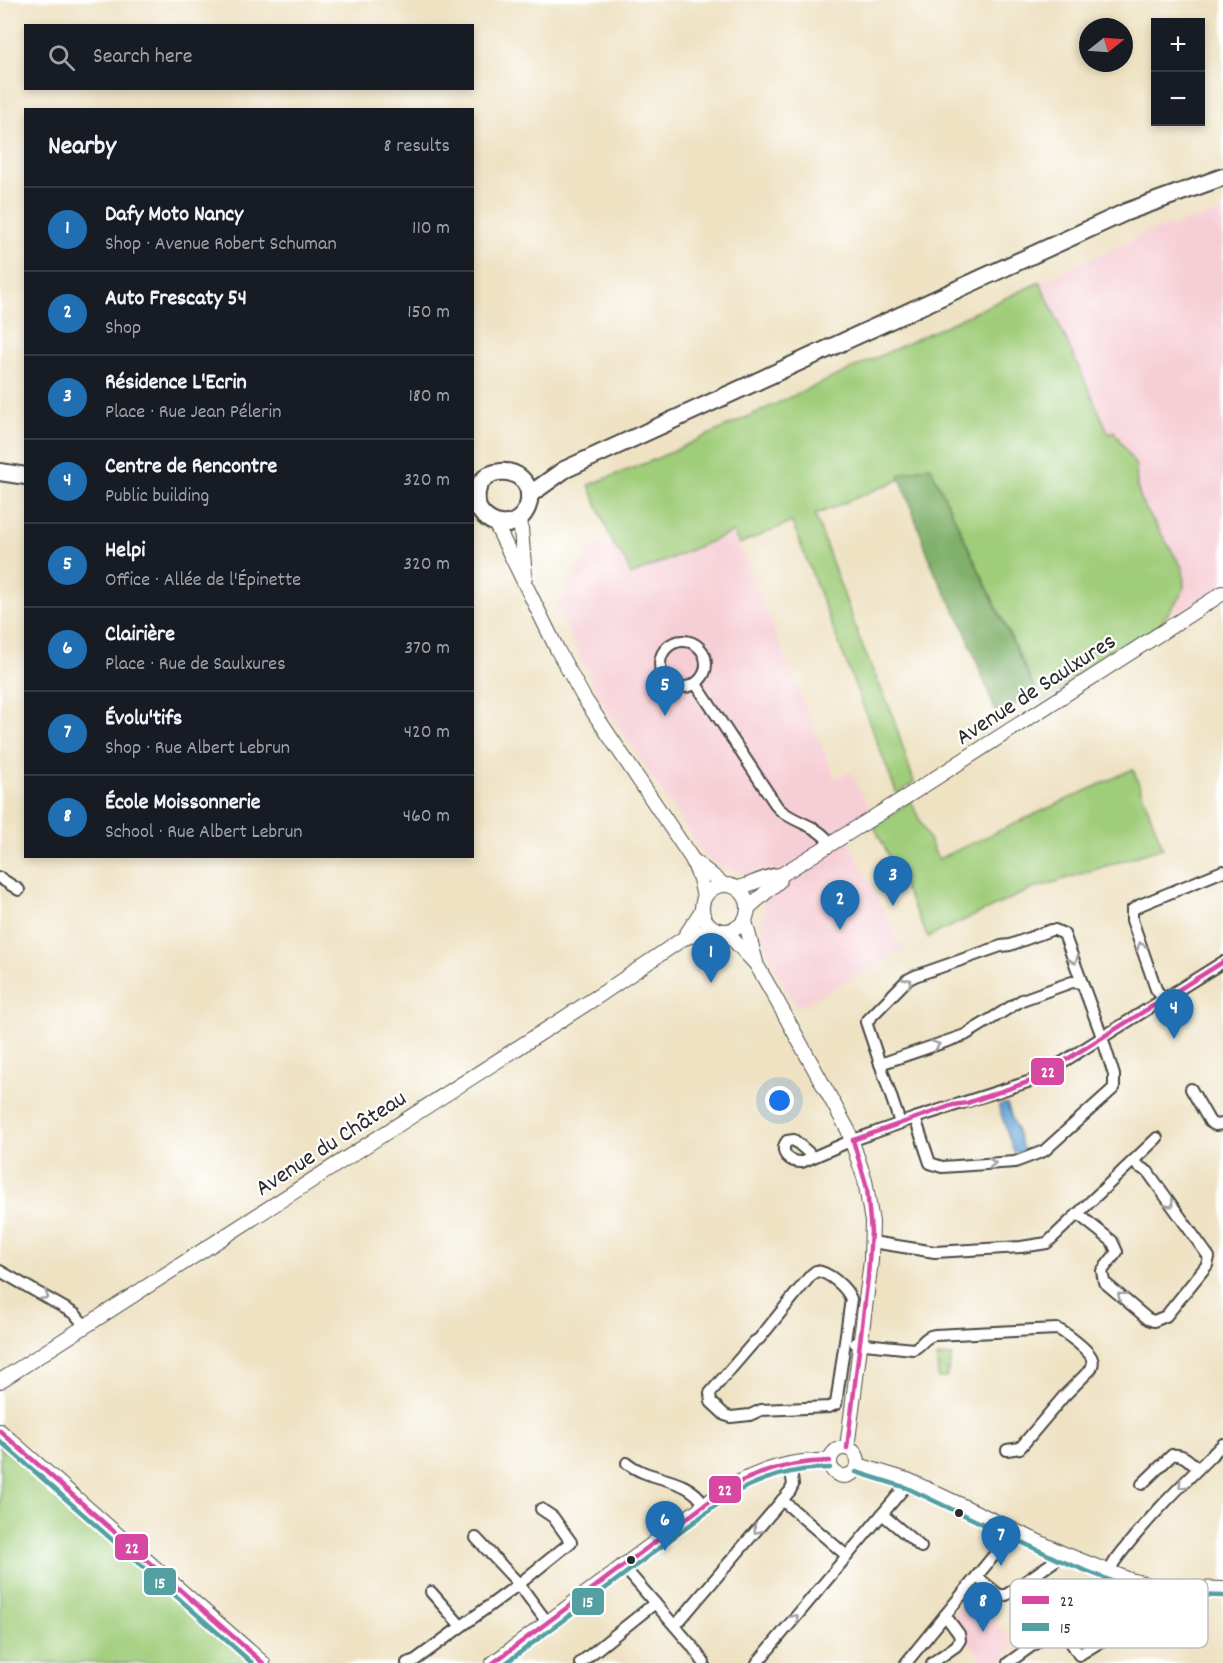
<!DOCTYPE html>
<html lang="en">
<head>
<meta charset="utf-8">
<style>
  :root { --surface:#171b24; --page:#242831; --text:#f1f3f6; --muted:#9ea1a6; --line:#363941; --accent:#1f6fb2 }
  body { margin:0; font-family:Dekko,sans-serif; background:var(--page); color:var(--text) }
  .controls { position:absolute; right:18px; top:18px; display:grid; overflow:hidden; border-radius:0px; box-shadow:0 3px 9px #0003 }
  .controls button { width:54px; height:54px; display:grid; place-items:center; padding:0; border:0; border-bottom:2px solid var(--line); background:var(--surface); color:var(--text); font:30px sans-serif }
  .compass { position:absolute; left:1079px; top:18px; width:54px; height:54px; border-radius:50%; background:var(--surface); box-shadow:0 3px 9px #0003; rotate:73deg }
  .you { position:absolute; left:780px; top:1101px; width:21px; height:21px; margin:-15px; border:4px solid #fff; border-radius:50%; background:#1a73e8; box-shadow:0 0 0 9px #1a73e833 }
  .badge { display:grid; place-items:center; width:39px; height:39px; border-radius:50%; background:var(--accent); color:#fff; font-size:20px; font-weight:700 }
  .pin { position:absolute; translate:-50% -50px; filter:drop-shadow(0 2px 3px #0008) }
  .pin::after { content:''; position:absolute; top:32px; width:21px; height:18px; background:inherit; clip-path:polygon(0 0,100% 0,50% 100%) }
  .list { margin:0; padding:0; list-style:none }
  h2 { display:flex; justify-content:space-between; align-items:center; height:78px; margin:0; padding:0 24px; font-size:26px }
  h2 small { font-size:20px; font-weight:400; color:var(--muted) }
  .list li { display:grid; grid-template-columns:39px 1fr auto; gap:18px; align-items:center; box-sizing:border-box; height:84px; padding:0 24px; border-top:2px solid var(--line) }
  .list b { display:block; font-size:22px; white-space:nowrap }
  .list p { margin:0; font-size:20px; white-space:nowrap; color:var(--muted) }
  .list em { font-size:20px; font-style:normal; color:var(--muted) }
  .icon { flex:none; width:33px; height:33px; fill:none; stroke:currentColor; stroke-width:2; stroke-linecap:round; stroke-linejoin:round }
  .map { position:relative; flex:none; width:1223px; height:1663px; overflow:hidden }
  .search { position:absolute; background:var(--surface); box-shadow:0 3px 9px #0003; left:24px; top:24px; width:450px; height:66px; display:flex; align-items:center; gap:15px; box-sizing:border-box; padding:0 21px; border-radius:0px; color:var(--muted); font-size:22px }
  .panel { position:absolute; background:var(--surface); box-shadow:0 3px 9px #0003; left:24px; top:108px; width:450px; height:750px; border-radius:0px }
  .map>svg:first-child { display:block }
</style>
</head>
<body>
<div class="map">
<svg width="1223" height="1663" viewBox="0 0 1223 1663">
  <rect width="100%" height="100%" fill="#fff"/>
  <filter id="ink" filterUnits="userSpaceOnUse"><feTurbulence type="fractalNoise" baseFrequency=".0167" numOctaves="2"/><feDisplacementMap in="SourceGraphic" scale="12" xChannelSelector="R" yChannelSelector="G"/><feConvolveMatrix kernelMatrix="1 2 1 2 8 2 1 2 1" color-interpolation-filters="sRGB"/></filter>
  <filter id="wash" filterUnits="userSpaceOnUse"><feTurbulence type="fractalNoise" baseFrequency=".008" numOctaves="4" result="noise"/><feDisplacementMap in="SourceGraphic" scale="24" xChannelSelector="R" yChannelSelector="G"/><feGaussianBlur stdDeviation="1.35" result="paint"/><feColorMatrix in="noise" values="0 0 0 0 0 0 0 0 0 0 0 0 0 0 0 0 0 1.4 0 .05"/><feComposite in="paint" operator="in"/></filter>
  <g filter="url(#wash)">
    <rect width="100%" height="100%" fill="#eee2c3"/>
    <g fill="#f6cfd6">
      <path d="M1223 212V599L1183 624 1173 606 1181 595 1184 587 1183 569 1142 503 1137 487V470L1114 432 1109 434 1040 282 1151 231Z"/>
      <path d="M734 532 835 778 850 772 870 809 866 812 868 815 843 829 903 950 797 1008 767 952 760 928 765 910 744 873 728 871 713 864 705 856 601 701 556 605 565 592 585 555 593 546 613 544 625 560 631 574Z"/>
      <path d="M966 1596 971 1601 978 1596 1015 1648 1006 1654 1008 1658 1002 1663H984L952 1618V1614Z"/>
    </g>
    <g fill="#a0cd7a" stroke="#667c52" stroke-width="1.5">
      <path d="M1040 282 1109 434 1114 431 1136 466 1137 487 1142 503 1183 569 1184 587 1181 595 1159 626 1042 703 930 466 899 475 901 479 815 515 863 648 891 711 914 782 897 794 792 522 739 544 733 532 631 575 625 560 613 544 589 485 656 459Z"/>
      <path d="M1133 769 1163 848 1027 891 928 937 874 826 911 801 938 859Z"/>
      <path d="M952 1356 946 1378H938L937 1357Z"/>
      <path d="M0 1446 70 1504 252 1663H0Z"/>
    </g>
    <path fill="#80b06a" stroke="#566e4a" stroke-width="1.5" d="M930 466 1036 692 997 715 964 628 935 573 899 475Z"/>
    <path fill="#62a4d6" stroke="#466880" stroke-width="1.5" d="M1003 1104H1007L1024 1151 1022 1153 1014 1152 999 1108V1105Z"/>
  </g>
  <g filter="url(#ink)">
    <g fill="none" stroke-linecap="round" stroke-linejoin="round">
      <defs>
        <g id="street">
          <circle cx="683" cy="664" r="23"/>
          <path d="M696 684 778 808C796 825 815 822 831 844"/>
          <path d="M0 878 19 890"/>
          <path d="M1163 999 1156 989 1132 920V910L1140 905 1223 871"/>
          <path d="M880 1064 965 1035 1022 1000 1072 982 1082 983"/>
          <path d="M1191 1089 1210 1122 1215 1125 1223 1124"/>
          <path d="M900 1123 866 1022 907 980 915 976 1001 946 1010 945 1051 930H1055L1064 934 1101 1034 1114 1075V1088L1044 1151 1015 1162 942 1167 930 1163 915 1118"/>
          <path d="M810 1158 809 1153 794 1140 787 1141C778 1152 790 1163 802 1162L848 1142 915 1118 1034 1080 1223 962"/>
          <path d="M1078 1214 1112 1241 1117 1252 1102 1271 1104 1282 1148 1319 1154 1321 1166 1316 1207 1265 1209 1257 1148 1172 1138 1166 1133 1161"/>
          <path d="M872 1242 935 1252 1021 1247 1047 1243 1157 1138"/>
          <path d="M0 1271 75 1314 85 1326"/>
          <path d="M816 1271C829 1272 846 1287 851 1299L836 1404 829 1407 761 1410 750 1415 731 1417 725 1415 711 1402 710 1393 754 1342 759 1339 811 1275Z"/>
          <path d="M855 1343 913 1349C922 1346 924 1336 935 1335L1057 1329C1065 1332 1090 1351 1092 1359 1094 1364 1092 1365 1091 1369L1064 1396 1020 1448 1007 1450"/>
          <path d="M627 1463C650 1482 687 1476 704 1504"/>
          <path d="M1142 1484 1172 1455C1184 1453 1190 1462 1198 1469"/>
          <path d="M782 1500 847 1556"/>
          <path d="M541 1509 553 1517 571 1542 519 1584 547 1622"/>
          <path d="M882 1514 921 1547"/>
          <path d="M622 1565 692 1646 704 1663"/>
          <path d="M977 1577 999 1595H1006L1059 1558 1062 1553"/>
          <path d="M431 1592 461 1626"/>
          <path d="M1060 1625 1079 1655 1172 1598 1175 1588"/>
          <path d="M675 1626 790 1491 793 1485 790 1463"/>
          <path d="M407 1663 414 1661 519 1584 476 1538"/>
          <path d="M580 1663 655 1603"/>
          <path d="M757 1663 910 1481"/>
          <path d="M906 1663 1008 1538 1011 1529"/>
          <path d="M932 1663 956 1646 960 1640 959 1634 945 1615"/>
          <path d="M1008 1663 1097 1599C1106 1588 1107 1573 1115 1561 1147 1518 1185 1482 1223 1444"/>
        </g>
        <g id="secondary">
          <path d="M520 517 525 577"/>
          <path d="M495 523 558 651 584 698 692 859 700 879 704 897"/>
          <path d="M694 861 724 885"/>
          <circle cx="725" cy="908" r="23"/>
          <path d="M738 888C750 885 771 874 781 875"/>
          <path d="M749 907 779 881 781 875 906 797 1223 593"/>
          <path d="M745 921 756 962"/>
          <path d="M726 932 756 964 771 990 848 1130 865 1180 872 1222 871 1261 847 1448"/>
          <path d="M684 938 702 910"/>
          <path d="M0 1381 603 993 684 938 714 929"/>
          <path d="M0 1431 263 1663"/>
          <circle cx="844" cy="1462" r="14"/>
          <path d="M858 1465 910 1481 1062 1553 1130 1580 1158 1587 1223 1589"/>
          <path d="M493 1663 726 1489C760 1470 792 1459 830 1461"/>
        </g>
        <g id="primary">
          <path d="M0 472 26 476"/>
          <path d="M529 495 564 470 1126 212 1223 177"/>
          <path d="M472 507 478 508C487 523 506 531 521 517 525 513 528 507 529 501 534 461 466 461 478 508"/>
        </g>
      </defs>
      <use href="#street" stroke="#484642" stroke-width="14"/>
      <use href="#secondary" stroke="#484642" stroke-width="16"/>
      <use href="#primary" stroke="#484642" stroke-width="20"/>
      <use href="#street" stroke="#fff" stroke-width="10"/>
      <use href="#secondary" stroke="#fff" stroke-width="14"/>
      <use href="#primary" stroke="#fff" stroke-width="16"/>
      <defs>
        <g id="bus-1">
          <path d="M853 1140 953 1105 967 1103 1034 1080 1223 962"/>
          <path d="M0 1431 263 1663"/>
          <path d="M847 1448 868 1277 871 1232 867 1188 853 1140"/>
          <path d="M493 1663 726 1489C759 1471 792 1461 830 1461"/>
        </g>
        <g id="bus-2">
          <path d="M0 1441 252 1663"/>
          <path d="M856 1472 907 1488 1059 1560 1127 1587 1157 1594 1223 1596"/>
          <path d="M506 1663 730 1495C762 1478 793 1468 830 1468"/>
        </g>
      </defs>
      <use href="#bus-1" stroke="#fff" stroke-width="9"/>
      <use href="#bus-2" stroke="#fff" stroke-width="9"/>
      <use href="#bus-1" stroke="#d748a3" stroke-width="4.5"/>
      <use href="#bus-2" stroke="#539fa1" stroke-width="4.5"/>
    </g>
    <defs><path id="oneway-chevron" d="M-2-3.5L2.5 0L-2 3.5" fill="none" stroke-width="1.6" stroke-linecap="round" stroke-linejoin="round" transform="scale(1.5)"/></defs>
    <g stroke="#a0a0a0">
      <use href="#oneway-chevron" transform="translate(1141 946) rotate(-109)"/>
      <use href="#oneway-chevron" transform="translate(1074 960) rotate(71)"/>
      <use href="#oneway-chevron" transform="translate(908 982) rotate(-36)"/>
      <use href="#oneway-chevron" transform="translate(936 1045) rotate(-19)"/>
      <use href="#oneway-chevron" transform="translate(992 1163) rotate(-4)"/>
      <use href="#oneway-chevron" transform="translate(1170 1204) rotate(52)"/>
      <use href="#oneway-chevron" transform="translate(45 1296) rotate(31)"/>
      <use href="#oneway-chevron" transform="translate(1121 1296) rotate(-140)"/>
      <use href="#oneway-chevron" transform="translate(1182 1485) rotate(135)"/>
      <use href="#oneway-chevron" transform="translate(757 1530) rotate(130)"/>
      <use href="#oneway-chevron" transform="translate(795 1618) rotate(-50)"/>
    </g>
  </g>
  <g fill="#2b2b2b" stroke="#fff" stroke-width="2">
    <circle cx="959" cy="1513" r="5"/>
    <circle cx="631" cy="1560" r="5"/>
  </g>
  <g text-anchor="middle" stroke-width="4.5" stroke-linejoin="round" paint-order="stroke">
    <g font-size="24" fill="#2b2b2b" stroke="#fff">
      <text transform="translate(1035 688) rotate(-33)" y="8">Avenue de Saulxures</text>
      <text transform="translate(330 1142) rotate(-33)" y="8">Avenue du Château</text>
    </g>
  </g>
  <rect x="1010" y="1579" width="198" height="69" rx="9" fill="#fff" stroke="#bfbfbf" stroke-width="1.5"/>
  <rect x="1022" y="1596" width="27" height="8" fill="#d748a3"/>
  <rect x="1022" y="1623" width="27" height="8" fill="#539fa1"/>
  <g font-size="16" fill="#2b2b2b">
    <text x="1060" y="1606">22</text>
    <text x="1060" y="1633">15</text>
  </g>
  <g stroke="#fff" stroke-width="2">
    <rect x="1030" y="1057" width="35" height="29" rx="6" fill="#d748a3"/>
    <rect x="708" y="1475" width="34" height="29" rx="6" fill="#d748a3"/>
    <rect x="114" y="1533" width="35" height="28" rx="6" fill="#d748a3"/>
    <rect x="143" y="1567" width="34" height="29" rx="6" fill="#539fa1"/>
    <rect x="571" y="1587" width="34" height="29" rx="6" fill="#539fa1"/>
  </g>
  <g font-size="16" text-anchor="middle" font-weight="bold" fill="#fff">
    <text x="1048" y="1077">22</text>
    <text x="725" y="1495">22</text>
    <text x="132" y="1553">22</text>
    <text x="160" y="1588">15</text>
    <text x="588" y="1607">15</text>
  </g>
</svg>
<div class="controls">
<button>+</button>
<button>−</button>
</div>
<svg class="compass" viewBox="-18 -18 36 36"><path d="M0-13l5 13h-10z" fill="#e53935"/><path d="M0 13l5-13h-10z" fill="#9ea1a6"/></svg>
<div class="you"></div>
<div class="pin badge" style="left:711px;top:983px">1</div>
<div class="pin badge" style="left:840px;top:930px">2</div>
<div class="pin badge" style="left:893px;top:906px">3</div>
<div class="pin badge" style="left:1174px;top:1039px">4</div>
<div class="pin badge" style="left:665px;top:716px">5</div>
<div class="pin badge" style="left:665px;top:1551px">6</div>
<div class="pin badge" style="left:1001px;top:1566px">7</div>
<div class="pin badge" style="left:983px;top:1632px">8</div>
<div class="search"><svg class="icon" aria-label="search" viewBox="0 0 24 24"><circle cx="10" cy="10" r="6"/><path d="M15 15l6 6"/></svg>Search here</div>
<section class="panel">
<h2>Nearby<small>8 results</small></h2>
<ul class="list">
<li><span class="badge">1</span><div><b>Dafy Moto Nancy</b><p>Shop · Avenue Robert Schuman</p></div><em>110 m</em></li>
<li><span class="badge">2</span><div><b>Auto Frescaty 54</b><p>Shop</p></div><em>150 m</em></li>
<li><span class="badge">3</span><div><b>Résidence L'Ecrin</b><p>Place · Rue Jean Pélerin</p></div><em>180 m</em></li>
<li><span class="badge">4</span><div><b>Centre de Rencontre</b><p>Public building</p></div><em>320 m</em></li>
<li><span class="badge">5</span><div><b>Helpi</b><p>Office · Allée de l'Épinette</p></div><em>320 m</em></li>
<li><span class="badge">6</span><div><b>Clairière</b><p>Place · Rue de Saulxures</p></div><em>370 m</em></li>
<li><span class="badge">7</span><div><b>Évolu'tifs</b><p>Shop · Rue Albert Lebrun</p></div><em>420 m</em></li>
<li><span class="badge">8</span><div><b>École Moissonnerie</b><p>School · Rue Albert Lebrun</p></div><em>460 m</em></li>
</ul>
</section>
</div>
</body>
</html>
